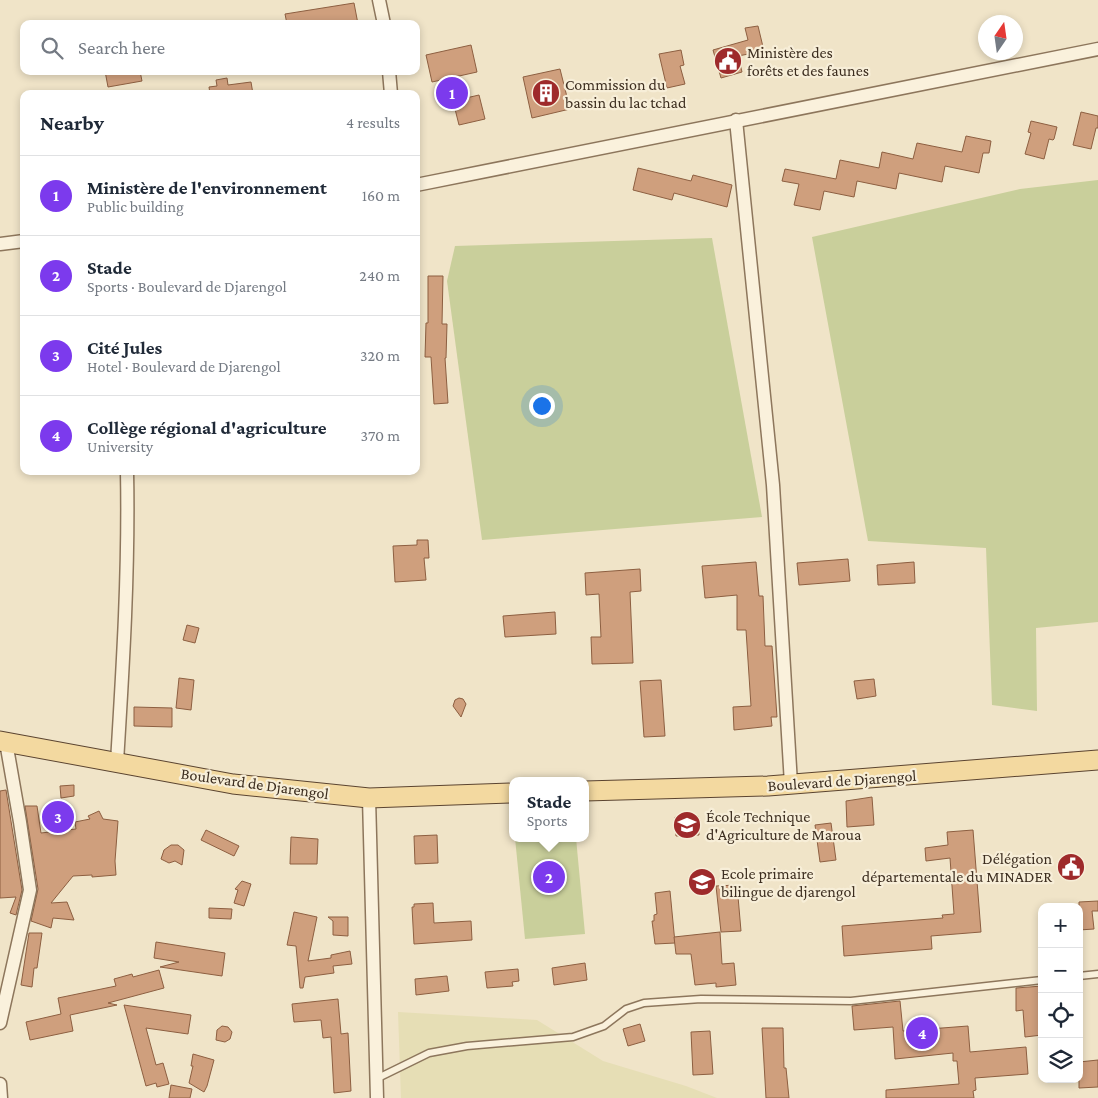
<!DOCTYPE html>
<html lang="en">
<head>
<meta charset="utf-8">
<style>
  :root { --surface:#fff; --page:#f2f2f3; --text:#1f2937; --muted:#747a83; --line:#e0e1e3; --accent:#7c3aed }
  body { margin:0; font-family:"Crimson Pro",serif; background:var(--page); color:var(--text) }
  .controls { position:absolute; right:15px; bottom:15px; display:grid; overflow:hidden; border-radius:10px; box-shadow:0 2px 8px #0003 }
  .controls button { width:45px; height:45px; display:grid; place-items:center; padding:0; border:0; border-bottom:1px solid var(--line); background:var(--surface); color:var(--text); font:25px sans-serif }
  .compass { position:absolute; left:978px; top:15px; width:45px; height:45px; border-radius:50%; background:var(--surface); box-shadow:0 2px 8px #0003; rotate:13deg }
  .you { position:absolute; left:541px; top:405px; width:18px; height:18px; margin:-12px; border:4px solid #fff; border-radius:50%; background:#1a73e8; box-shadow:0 0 0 8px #1a73e833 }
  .badge { display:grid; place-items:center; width:32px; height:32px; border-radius:50%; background:var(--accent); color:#fff; font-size:16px; font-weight:700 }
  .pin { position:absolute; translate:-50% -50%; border:2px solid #fff; box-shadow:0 1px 5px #0006 }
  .popup { position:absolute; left:509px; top:777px; width:80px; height:65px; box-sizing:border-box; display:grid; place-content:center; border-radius:10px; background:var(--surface); filter:drop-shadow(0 1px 4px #0005); font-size:16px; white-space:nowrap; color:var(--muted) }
  .popup b { font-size:19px; color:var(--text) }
  .popup::after { content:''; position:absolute; left:50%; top:100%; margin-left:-10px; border:10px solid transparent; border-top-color:var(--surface) }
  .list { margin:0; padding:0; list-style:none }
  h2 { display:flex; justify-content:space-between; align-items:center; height:65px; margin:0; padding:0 20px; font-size:21px }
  h2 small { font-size:16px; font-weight:400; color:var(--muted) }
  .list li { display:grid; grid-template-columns:32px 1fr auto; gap:15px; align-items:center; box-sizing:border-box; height:80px; padding:0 20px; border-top:1px solid var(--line) }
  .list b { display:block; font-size:19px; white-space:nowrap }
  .list p { margin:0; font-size:16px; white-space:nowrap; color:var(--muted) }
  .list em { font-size:16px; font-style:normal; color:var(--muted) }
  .icon { flex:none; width:28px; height:28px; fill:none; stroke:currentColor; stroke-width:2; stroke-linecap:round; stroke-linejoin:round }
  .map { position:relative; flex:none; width:1098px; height:1098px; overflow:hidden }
  .search { position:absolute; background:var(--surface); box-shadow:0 2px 8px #0003; left:20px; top:20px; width:400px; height:55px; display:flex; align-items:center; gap:12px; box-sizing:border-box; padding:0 18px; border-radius:10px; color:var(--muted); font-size:19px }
  .panel { position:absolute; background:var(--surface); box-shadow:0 2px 8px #0003; left:20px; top:90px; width:400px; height:385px; border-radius:10px }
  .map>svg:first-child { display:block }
</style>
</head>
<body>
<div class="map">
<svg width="1098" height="1098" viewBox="0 0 1098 1098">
  <rect width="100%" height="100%" fill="#f0e4c8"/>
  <path fill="#e6deb5" d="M398 1012 537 1020 603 1061 686 1086 717 1098H401Z"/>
  <g fill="#c9cf9b">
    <path d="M1098 180V622L1036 628 1037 711 992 705 986 548 868 541 812 237 1020 189Z"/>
    <path d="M712 238 762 517 482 540 447 281 455 246Z"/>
    <path d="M515 838H576L585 934 525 939Z"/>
  </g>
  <g fill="#cf9f7d" stroke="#8d5f41">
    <path d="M354 3 358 24H287L285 14Z"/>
    <path d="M758 26 764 51 738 56 742 72 721 78 713 50 748 40 745 28Z"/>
    <path d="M471 45 477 72 432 82 426 55Z"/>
    <path d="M681 50 684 65 680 66 685 84 667 88 659 54Z"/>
    <path d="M560 69 570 109 532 118 523 77Z"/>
    <path d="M105 71H140L142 81 108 87Z"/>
    <path d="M227 78 228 85 251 82 253 94H210L209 87 217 86 216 80Z"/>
    <path d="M479 95 485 119 459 125 453 101Z"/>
    <path d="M1081 112 1098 116V128H1096L1091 149 1073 145Z"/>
    <path d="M1031 121 1057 127 1054 139 1053 140 1049 139 1044 159 1025 154 1031 133 1028 132Z"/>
    <path d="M966 136 991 141 989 153H983L979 173 945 166 942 182 899 173 896 189 857 181 854 197 824 191 820 210 794 205 799 184 782 181 785 169 836 179 840 160 879 168 882 152 913 159 917 143 962 152Z"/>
    <path d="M638 168 691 181 693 175 732 185 727 207 674 193 672 200 633 190Z"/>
    <path d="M428 276H443L442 324H447L446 358H445L448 403 434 404 431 357H425L426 323H428Z"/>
    <path d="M417 540H428L429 558H424L426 580 395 582 393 546 417 545Z"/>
    <path d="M848 559 850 581 799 585 797 563Z"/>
    <path d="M756 562 759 596H763L765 646H772L777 717H771L772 726 734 730 733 707 751 706 746 630H737V595L705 598 702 566Z"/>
    <path d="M914 562 915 583 878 585 877 565Z"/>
    <path d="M640 569 641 591 630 592 633 663 592 664 591 637H601L599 594 586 595 585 573Z"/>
    <path d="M555 612 556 634 505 637 503 616Z"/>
    <path d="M187 625 199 628 195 643 183 640Z"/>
    <path d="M179 678 194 680 191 710 176 708Z"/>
    <path d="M874 679 876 696 857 699 854 681Z"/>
    <path d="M661 680 665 736 644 737 640 681Z"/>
    <path d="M459 698 463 699 466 704 461 717 453 706 455 700Z"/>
    <path d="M134 707 172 708V727L134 726Z"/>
    <path d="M74 785V796L61 798 60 786Z"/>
    <path d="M6 790 22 890 16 915 10 913 16 897 0 898V791Z"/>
    <path d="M872 797 874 825 847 827 846 801Z"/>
    <path d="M25 806H37L41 833 76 829 75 822 90 819 88 816 99 811 103 819 118 821 115 861 116 875 92 877V875L73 876 51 903 67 902 74 920 53 918 51 928 31 921 38 889Z"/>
    <path d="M698 816 699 835 676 836 675 817Z"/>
    <path d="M831 823 836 860 820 862 815 825Z"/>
    <path d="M206 830 239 846 234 856 201 840Z"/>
    <path d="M973 830 981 932 931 936 932 949 844 956 842 926 943 918 942 915 954 914 950 858 926 861 925 848 948 845 947 832Z"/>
    <path d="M437 835 438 863 415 864 414 836Z"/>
    <path d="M291 837 318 839 317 864H290Z"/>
    <path d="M171 845H178L184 850 182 865 175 861 169 863 161 859 164 850Z"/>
    <path d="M242 881 251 884 244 906 234 903 238 890 235 889Z"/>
    <path d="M737 885 741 931 721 932 716 886Z"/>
    <path d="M670 891 675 943 655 944 652 921H654V915L657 914 655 893Z"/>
    <path d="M1098 901V911H1092L1094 929 1079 930V902Z"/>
    <path d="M433 903 434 923 471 921 472 940 414 944 412 907H414V904Z"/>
    <path d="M209 908 232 909 231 919 209 918Z"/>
    <path d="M294 912 317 917 308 961 331 958V955L350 951 352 964 333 966 334 973 305 977 303 988H300L296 946 287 945Z"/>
    <path d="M328 917H348V936L333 935V921Z"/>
    <path d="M720 932 722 964 734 963 736 985 716 987V983L695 985 691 954H676L674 937Z"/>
    <path d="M29 933H42L37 968H34L32 987 21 985Z"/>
    <path d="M156 942 225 953 222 976 160 967 179 962 154 958Z"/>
    <path d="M585 963 587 980 554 985 552 968Z"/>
    <path d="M518 969 519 981 512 982 513 986 487 988 485 972Z"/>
    <path d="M159 970 164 988 108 1003 117 1005 70 1015 73 1031 30 1040 26 1022 61 1014 58 998 116 986 114 979 132 974 133 977Z"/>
    <path d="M447 976 449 991 416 995 415 979Z"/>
    <path d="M1042 986V1035L1025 1037 1023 1010 1016 1011V988Z"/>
    <path d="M338 999 341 1034 348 1033 351 1091 334 1093 331 1037 323 1038 321 1020 294 1022 292 1004Z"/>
    <path d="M900 1001 903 1031 968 1026 970 1052 1026 1047 1028 1074 975 1078 976 1090 973 1091 974 1098H886V1090L959 1084 957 1061H953V1053L895 1059 893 1027 854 1030 852 1006Z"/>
    <path d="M124 1005 191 1015 188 1034 146 1028 156 1065 163 1063 169 1084 157 1087 156 1083 146 1086Z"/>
    <path d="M640 1024 645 1041 628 1046 623 1029Z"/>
    <path d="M222 1026 228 1027 232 1032 230 1039 225 1042 216 1040 217 1030Z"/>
    <path d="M762 1028H783L784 1068H786L789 1098H766Z"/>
    <path d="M710 1031 713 1074 693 1075 691 1032Z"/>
    <path d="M193 1054 214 1060 207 1086 204 1092 189 1083 193 1066H191Z"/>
    <path d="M1098 1060V1087L1079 1088V1062Z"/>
    <path d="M171 1085 192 1089 190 1098H169Z"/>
  </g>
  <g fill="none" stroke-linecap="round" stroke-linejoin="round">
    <defs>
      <g id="service">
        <path d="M1079 976 1098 974"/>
        <path d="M376 1079 429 1053 467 1046 573 1037 604 1026 626 1009 644 1003 701 999 851 1001 1042 980"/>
      </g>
      <g id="minor">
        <path d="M379 0 384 24"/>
        <path d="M389 71 391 94"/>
        <path d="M736 120 773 485 791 784"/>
        <path d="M416 185 1098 49"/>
        <path d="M0 244 24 241"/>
        <path d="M117 762C123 665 129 568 127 471"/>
        <path d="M369 798 377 1098"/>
        <path d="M0 1023 30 890 20 822 6 742"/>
        <path d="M0 1084 1 1098"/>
      </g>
      <g id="primary">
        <path d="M0 741 233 784 369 798 513 793"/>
        <path d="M585 791 768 786 1098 760"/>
      </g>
    </defs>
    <use href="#service" stroke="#8d765c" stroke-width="9"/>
    <use href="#minor" stroke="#8d765c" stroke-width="15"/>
    <use href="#primary" stroke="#5b4430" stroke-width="21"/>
    <use href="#service" stroke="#faf1dc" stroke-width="6"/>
    <use href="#minor" stroke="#faf1dc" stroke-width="12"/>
    <use href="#primary" stroke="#f3d9a0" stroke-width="19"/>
  </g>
  <defs>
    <symbol id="civic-disc" viewBox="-11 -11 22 22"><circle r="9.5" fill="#9e2a2b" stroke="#f7eed8"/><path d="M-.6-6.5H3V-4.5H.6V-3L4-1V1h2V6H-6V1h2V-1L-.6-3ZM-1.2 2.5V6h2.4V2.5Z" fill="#fff"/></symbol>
    <symbol id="building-disc" viewBox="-11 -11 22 22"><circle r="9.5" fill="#9e2a2b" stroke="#f7eed8"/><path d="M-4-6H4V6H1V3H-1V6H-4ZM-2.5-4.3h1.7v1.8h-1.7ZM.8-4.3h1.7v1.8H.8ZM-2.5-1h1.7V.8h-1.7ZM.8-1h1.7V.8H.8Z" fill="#fff"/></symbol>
    <symbol id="school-disc" viewBox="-11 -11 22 22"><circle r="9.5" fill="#9e2a2b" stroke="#f7eed8"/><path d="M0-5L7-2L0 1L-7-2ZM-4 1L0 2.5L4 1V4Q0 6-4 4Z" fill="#fff"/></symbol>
  </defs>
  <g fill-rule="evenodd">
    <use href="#civic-disc" x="712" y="45" width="32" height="32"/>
    <use href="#building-disc" x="530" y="77" width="32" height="32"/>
    <use href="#school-disc" x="671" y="809" width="32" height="32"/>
    <use href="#civic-disc" x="1055" y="851" width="32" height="32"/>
    <use href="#school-disc" x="686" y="866" width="32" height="32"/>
  </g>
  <g text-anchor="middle" stroke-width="4.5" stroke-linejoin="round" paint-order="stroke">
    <g font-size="16" fill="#3d2e20" stroke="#f7eed8" text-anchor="start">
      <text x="747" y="58">Ministère des<tspan x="747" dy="18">forêts et des faunes</tspan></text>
      <text x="565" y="90">Commission du<tspan x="565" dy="18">bassin du lac tchad</tspan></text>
      <text x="706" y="822">École Technique<tspan x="706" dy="18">d'Agriculture de Maroua</tspan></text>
      <text x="1052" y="864" text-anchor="end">Délégation<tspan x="1052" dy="18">départementale du MINADER</tspan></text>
      <text x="721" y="879">Ecole primaire<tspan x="721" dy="18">bilingue de djarengol</tspan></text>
    </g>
    <g font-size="16" fill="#3d2e20" stroke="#f7eed8">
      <text transform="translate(842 780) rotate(-4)" y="6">Boulevard de Djarengol</text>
      <text transform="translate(255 783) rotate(8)" y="6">Boulevard de Djarengol</text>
    </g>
  </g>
</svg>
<div class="controls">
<button>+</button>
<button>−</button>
<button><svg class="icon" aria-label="locate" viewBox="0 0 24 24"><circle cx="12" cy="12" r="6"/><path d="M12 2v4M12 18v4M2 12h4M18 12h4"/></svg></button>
<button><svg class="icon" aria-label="layers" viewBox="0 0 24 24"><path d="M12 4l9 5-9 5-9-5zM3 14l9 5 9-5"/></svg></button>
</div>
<svg class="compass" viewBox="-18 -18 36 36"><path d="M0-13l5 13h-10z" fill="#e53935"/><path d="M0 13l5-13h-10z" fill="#747a83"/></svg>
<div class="you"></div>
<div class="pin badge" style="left:452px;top:93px">1</div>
<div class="pin badge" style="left:549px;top:877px">2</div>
<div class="popup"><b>Stade</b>Sports</div>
<div class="pin badge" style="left:58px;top:817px">3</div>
<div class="pin badge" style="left:922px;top:1033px">4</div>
<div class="search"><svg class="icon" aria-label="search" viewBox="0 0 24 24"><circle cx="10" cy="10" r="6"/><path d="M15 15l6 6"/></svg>Search here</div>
<section class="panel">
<h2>Nearby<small>4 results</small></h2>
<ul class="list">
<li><span class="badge">1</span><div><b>Ministère de l'environnement</b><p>Public building</p></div><em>160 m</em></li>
<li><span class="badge">2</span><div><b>Stade</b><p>Sports · Boulevard de Djarengol</p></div><em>240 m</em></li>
<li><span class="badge">3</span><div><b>Cité Jules</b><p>Hotel · Boulevard de Djarengol</p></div><em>320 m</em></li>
<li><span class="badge">4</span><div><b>Collège régional d'agriculture</b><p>University</p></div><em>370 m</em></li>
</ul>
</section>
</div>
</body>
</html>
